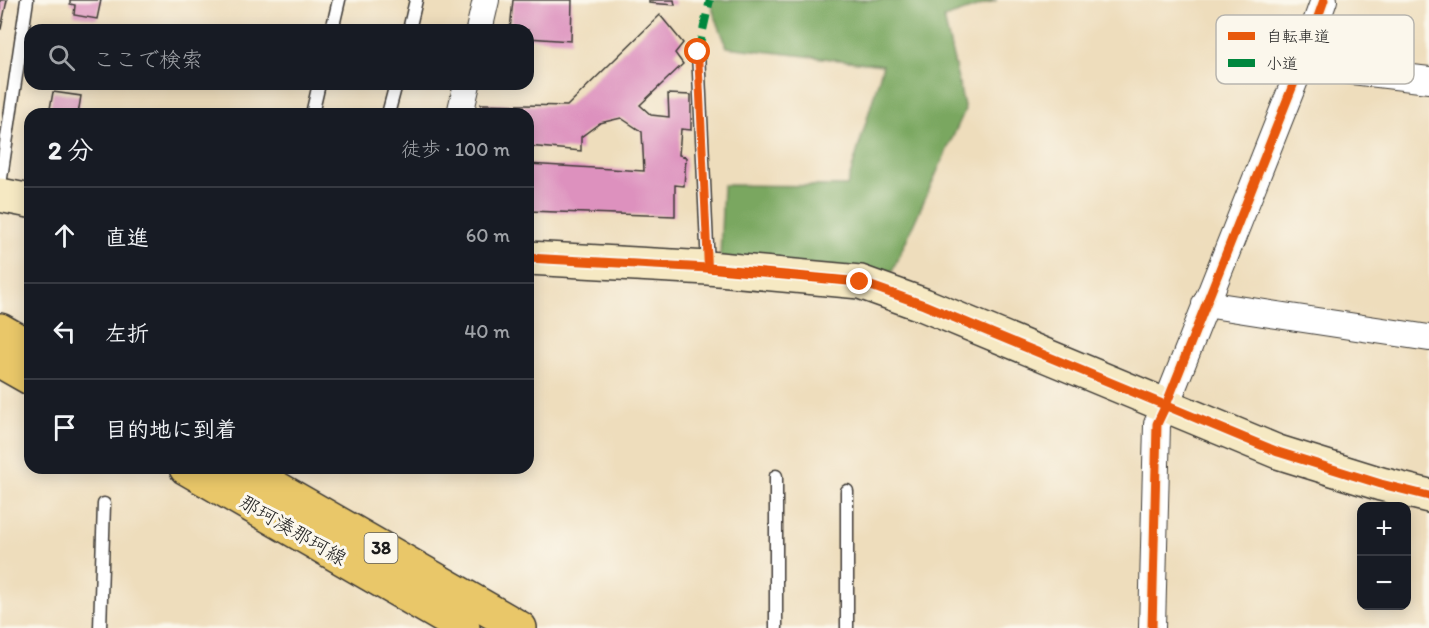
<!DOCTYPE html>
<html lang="ja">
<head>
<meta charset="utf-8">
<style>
  :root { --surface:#171b24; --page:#242831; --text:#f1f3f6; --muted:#9ea1a6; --line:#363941 }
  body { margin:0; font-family:Itim,"Klee One",sans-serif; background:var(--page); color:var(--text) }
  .controls { position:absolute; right:18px; bottom:18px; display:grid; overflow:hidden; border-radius:12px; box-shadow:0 3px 15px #0003 }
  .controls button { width:54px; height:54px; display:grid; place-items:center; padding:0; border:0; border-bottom:2px solid var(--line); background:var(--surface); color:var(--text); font:30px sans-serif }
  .stop { position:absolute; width:18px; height:18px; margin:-14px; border:4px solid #ea580c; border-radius:50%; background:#fff }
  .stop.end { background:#ea580c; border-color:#fff; box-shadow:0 2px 6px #0008 }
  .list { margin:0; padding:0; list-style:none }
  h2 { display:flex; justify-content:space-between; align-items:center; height:78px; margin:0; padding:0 24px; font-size:26px }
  h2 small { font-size:20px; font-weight:400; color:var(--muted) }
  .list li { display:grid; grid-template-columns:39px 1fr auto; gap:18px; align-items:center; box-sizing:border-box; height:96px; padding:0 24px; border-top:2px solid var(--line) }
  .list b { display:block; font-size:22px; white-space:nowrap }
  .list em { font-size:20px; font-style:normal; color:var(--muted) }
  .icon { flex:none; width:33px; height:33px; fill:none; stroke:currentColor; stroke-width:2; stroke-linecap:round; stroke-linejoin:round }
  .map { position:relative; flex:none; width:1429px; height:628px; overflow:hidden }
  .search { position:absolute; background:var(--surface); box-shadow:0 3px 15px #0003; left:24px; top:24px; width:510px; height:66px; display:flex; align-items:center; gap:15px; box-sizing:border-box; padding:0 21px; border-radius:18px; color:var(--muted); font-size:22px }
  .panel { position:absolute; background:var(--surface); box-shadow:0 3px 15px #0003; left:24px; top:108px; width:510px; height:366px; border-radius:18px }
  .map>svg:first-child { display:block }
</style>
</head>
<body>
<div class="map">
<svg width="1429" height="628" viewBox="0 0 1429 628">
  <rect width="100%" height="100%" fill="#fbf7ec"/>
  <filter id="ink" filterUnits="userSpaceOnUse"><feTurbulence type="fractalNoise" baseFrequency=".0167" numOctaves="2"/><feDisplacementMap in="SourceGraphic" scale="12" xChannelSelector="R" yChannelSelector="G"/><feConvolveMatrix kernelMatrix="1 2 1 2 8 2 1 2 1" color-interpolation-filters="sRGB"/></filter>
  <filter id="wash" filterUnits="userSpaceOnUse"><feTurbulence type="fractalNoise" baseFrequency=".008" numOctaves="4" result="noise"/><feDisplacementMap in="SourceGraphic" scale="24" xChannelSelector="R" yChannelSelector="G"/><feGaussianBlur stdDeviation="1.35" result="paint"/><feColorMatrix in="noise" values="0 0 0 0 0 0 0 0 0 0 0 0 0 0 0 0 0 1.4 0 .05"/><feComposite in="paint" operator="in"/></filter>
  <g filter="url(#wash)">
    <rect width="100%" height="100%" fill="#eeddbc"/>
    <path fill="#7aa760" stroke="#4b623e" stroke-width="1.5" d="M709 0H997L944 18 965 110 892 272 720 257 723 185 847 186 883 65 727 47Z"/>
    <g id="blocks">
      <g fill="#dd91be">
        <path d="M0 0H7L1 29H0Z"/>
        <path d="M70 0H101L97 19 74 15 75 5 70 4Z"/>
        <path d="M513 0H572L571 41 528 38V30H510Z"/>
        <path d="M649 0H674L675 5 649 3Z"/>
        <path d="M660 15 683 43 675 53 683 64 640 105 651 115 669 117 668 94 691 95V130L681 129 679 155 686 157 684 186 675 185V216L528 211V164L644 171 642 132 621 118 600 123 581 137V151L528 146V114H480L481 104 567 106Z"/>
        <path d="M53 92 81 96 78 114H49Z"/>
      </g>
    </g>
  </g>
  <g filter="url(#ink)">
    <use href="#blocks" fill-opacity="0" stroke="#3c3934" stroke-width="1.5"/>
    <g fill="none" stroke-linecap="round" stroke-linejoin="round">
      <defs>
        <g id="lane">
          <path d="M332 30 339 0"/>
          <path d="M409 30 416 0"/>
          <path d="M698 52 708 267"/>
          <path d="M312 114 319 84"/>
          <path d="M388 114 396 84"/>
          <path d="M0 185 27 0"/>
          <path d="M776 476V628"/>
          <path d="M100 628 104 504"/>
          <path d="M847 628V491"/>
        </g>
        <g id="street">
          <path d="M479 30 486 0"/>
          <path d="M1301 65 1429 80"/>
          <path d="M460 114 467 84"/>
          <path d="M1205 304 1429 338"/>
          <path d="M1152 628 1157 424 1166 405 1301 65 1324 0"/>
        </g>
        <g id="secondary">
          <path d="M0 195 30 201"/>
          <path d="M528 258 708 268 860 282 924 305 1278 452 1381 484 1429 496"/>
        </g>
        <g id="primary">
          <path d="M0 330 30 347"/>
          <path d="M0 361 30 378"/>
          <path d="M186 468 463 628"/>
          <path d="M242 468 520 628"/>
        </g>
      </defs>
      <use href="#lane" stroke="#3c3934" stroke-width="15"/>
      <use href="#street" stroke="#3c3934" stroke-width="28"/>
      <use href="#secondary" stroke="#3c3934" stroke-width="36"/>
      <use href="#primary" stroke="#3c3934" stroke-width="36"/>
      <use href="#lane" stroke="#fff" stroke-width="12"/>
      <use href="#street" stroke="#fff" stroke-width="26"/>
      <use href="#secondary" stroke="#f6e9c3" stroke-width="33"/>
      <use href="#primary" stroke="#e9c769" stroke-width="33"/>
      <path stroke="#00873e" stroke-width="8" stroke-dasharray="15 8" stroke-linecap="butt" d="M698 52 710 0"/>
      <defs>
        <g id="cycleway">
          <path d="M528 258 708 268 860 282 924 305 1278 452 1381 484 1429 496"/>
          <path d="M1152 628 1157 424 1166 405 1301 65 1324 0"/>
        </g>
      </defs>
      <use href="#cycleway" stroke="#fbf7ec" stroke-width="13"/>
      <use href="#cycleway" stroke="#e8590c" stroke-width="9"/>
    </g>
  </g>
  <g fill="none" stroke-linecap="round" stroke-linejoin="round" filter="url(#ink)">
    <path stroke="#ea580c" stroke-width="8" d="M698 52 708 268 860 282"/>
  </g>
  <g text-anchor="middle" stroke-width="6" stroke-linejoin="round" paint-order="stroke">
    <rect fill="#fbf7ec" stroke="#5f5e5a" stroke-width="1.5" x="364.5" y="533" width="33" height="30" rx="4.5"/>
    <g font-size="18" font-weight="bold" fill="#1c1c1c">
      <text x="381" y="554">38</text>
    </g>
    <g font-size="20" fill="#1c1c1c" stroke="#fbf7ec">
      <text transform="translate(293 530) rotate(30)" y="7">那珂湊那珂線</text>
    </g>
  </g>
  <rect x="1216" y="15" width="198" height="69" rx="9" fill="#fbf7ec" stroke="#b8b5ae" stroke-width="1.5"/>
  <rect x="1228" y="32" width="27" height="8" fill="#e8590c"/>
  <rect x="1228" y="59" width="27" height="8" fill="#00873e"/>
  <g font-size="16" fill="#1c1c1c">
    <text x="1266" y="42">自転車道</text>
    <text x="1266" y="69">小道</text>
  </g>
</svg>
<div class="controls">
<button>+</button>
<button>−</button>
</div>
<div class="stop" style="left:698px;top:52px"></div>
<div class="stop end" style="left:860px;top:282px"></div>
<div class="search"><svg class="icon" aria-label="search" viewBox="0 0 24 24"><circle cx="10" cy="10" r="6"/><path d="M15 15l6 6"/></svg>ここで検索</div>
<section class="panel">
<h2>2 分<small>徒歩 · 100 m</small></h2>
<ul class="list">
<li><svg class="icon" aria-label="ahead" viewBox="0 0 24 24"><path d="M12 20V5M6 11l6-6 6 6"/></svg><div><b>直進</b></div><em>60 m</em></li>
<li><svg class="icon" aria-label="left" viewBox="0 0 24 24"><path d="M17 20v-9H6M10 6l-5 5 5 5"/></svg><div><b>左折</b></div><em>40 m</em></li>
<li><svg class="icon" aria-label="arrive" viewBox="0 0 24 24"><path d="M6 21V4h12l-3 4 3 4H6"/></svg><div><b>目的地に到着</b></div></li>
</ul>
</section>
</div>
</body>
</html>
